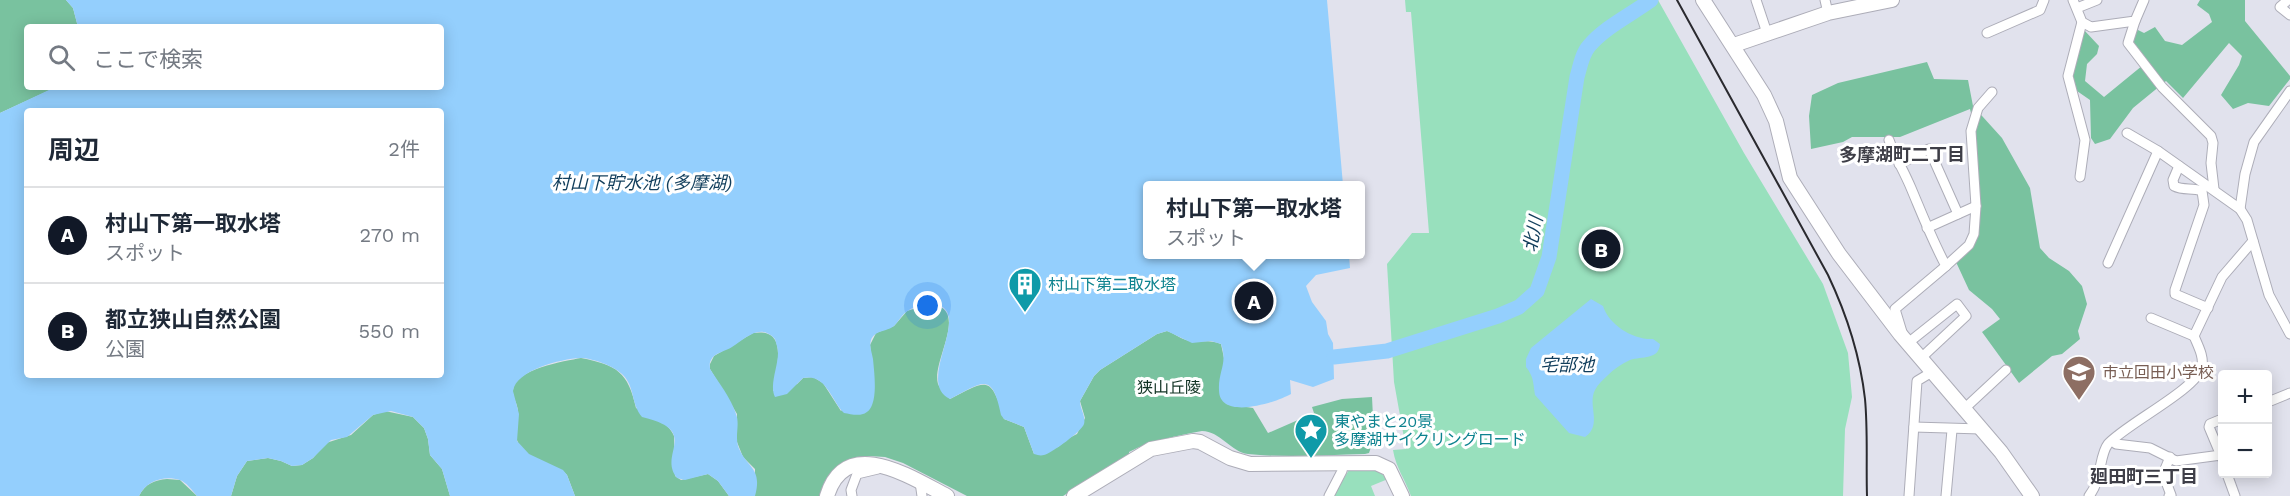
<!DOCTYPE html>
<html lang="ja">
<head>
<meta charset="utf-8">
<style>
  :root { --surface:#fff; --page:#f6f6f7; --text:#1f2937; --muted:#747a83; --line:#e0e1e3; --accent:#111827 }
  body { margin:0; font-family:"Work Sans","Noto Sans JP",sans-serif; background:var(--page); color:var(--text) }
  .controls { position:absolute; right:18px; bottom:18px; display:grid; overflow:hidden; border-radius:6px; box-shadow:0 3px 15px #0003 }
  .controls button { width:54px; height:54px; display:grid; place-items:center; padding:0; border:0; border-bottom:2px solid var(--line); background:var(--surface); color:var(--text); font:30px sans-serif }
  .you { position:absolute; left:928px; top:306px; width:21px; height:21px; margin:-15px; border:4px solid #fff; border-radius:50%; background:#1a73e8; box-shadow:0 0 0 9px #1a73e833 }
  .badge { display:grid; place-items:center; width:39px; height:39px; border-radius:50%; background:var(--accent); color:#fff; font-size:20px; font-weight:700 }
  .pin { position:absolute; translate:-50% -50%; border:3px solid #fff; box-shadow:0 2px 6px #0006 }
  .popup { position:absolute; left:1143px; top:181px; width:222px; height:78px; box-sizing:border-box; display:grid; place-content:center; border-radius:6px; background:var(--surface); filter:drop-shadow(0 2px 4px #0005); font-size:20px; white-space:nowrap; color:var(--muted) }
  .popup b { font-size:22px; color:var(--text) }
  .popup::after { content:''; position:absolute; left:50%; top:100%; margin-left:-12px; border:12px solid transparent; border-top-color:var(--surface) }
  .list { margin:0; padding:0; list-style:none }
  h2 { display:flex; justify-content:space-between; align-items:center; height:78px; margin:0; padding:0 24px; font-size:26px }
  h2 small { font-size:20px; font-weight:400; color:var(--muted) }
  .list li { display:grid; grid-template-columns:39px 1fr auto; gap:18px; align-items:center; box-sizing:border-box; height:96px; padding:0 24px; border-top:2px solid var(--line) }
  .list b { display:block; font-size:22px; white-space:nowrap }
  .list p { margin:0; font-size:20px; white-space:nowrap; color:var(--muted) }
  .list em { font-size:20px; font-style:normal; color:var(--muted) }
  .icon { flex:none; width:33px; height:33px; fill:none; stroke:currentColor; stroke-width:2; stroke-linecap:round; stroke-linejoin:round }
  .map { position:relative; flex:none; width:2290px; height:496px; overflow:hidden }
  .search { position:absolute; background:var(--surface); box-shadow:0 3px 15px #0003; left:24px; top:24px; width:420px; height:66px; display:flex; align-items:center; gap:15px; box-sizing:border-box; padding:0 21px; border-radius:6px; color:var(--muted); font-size:22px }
  .panel { position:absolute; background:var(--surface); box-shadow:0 3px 15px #0003; left:24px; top:108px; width:420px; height:270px; border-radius:6px }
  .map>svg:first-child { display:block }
</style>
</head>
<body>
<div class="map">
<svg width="2290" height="496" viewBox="0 0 2290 496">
  <rect width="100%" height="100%" fill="#e1e2ed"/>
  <g fill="#98e0bd">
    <path d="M1405 0H1658L1744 153 1823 284 1848 353 1852 397 1845 429 1843 496H1411C1405 479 1396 468 1393 450L1406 449 1394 382 1387 264 1412 233H1429L1411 12H1406Z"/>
    <path d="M1349 470H1377L1388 479 1371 486 1375 496H1333Z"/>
  </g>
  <g fill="#79c29f">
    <path d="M0 0H66L73 8 78 27H27V87H50V90L0 113Z"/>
    <path d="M2200 0H2245V21L2290 76V79L2269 106 2248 103 2233 109 2221 95 2239 65 2242 56 2229 43 2183 98 2166 81 2133 108 2110 139 2095 144 2091 138 2090 100 2077 91 2071 82 2084 30 2099 46 2097 54 2087 64 2085 81 2104 97 2148 61 2132 40 2136 29 2144 33 2155 27 2165 41 2182 45 2212 22 2209 14 2197 5Z"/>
    <path d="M1927 62 1934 79 1968 80 1973 106 2002 138 2030 188 2040 248 2049 258 2069 271 2082 286 2087 304 2078 331 2080 339 2062 354 2052 356 2019 383 1982 332 2000 319 1992 309 1969 290 1956 262 1977 235 1975 129 1970 109 1900 137H1852L1843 142 1811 149 1809 116 1812 95 1838 83Z"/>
    <path d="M929 304C972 307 931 361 938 384 940 389 947 395 950 399 987 380 991 374 1004 419L1024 427 1034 454 1058 447 1069 438 1077 434 1085 418 1080 401 1094 376 1100 370 1157 334 1167 331C1174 333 1179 338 1186 340 1197 343 1210 339 1221 344L1225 363 1220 380 1226 404 1253 408 1268 433 1314 413 1312 407 1342 399 1372 397 1374 438 1369 453 1365 454C1326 455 1286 458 1248 454 1231 452 1220 431 1202 431 1176 436 1152 440 1129 452V455L1063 496H967L903 463 885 457 869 456 848 460 839 465 825 481 820 496H755V469L743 457 737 442V414L710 369V364L714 356 753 333C790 327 776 369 773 391L797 384 803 378 813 377 823 383 841 411 874 376 870 345 876 333 894 326 907 311Z"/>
    <path d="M581 358C617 365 628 372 636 408 649 415 668 421 674 436L675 476 681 480 708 474 718 481 729 496H575L567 475 563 471C549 464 522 457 517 440 515 432 518 421 518 412 518 404 512 397 513 390 514 369 565 361 581 358Z"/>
    <path d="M385 411 413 417 424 428 428 439 430 455 442 469 450 496H231L237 476 247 461 268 458 281 461 292 466 302 465 313 458 326 443 351 435 373 415Z"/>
    <path d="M167 479 180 480 197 496H139C145 484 154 480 167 479Z"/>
  </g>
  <g fill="#94cffd" fill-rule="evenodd">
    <path d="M66 0H1327L1343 185 1148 186V254L1349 255 1350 268 1316 275 1306 286 1312 302 1326 321 1328 334 1333 343 1334 379 1313 387 1290 380 1291 394C1275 403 1219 421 1219 390 1218 371 1228 364 1221 344L1211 341 1192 343 1167 331 1157 334 1100 370 1094 376 1080 401C1080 409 1086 416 1084 424 1082 431 1052 453 1044 455 1040 456 1038 455 1034 454L1024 427 1004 419 1001 415C992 370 982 383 950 399 916 383 968 320 941 306 931 300 914 306 906 312 901 316 898 322 894 326 886 332 875 330 871 340 869 346 872 353 873 359 874 372 880 410 863 414 857 416 850 414 844 413 831 400 826 373 803 378L787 394 775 397C769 385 778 367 778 353 778 348 776 343 775 339 760 322 745 339 732 347 726 351 714 353 711 360 709 363 710 366 710 369 719 383 731 398 736 414 740 424 735 435 738 446 746 468 763 467 755 496H729L718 481 708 474 685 480 677 478C657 454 702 431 642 417 631 404 635 387 623 375 614 366 593 358 580 358 561 359 516 370 513 391L519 414 517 441 529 454 563 470 567 475 575 496H450L442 469 430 455 428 439 424 428 413 417 391 411 373 415 347 437 331 440 313 458 302 465 292 466 281 461 268 458 247 461 237 476 231 496H197C193 491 186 482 180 480 164 475 146 481 139 496H0V113L49 90 50 87H441V27H78L73 8ZM27 111H441V375H27Z"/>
    <path d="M1591 299 1603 306C1609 325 1633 340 1653 339L1660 344C1659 360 1642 356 1630 360 1621 364 1614 369 1607 376 1603 380 1598 384 1595 390 1587 405 1603 425 1585 437L1569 433 1535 395C1533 383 1534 377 1526 367V359L1531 348Z"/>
  </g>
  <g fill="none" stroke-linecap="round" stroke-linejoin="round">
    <path stroke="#94cffd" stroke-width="15" d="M1334 357 1387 351 1498 316 1519 307 1537 291 1549 257 1577 77C1580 67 1582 54 1589 46 1605 27 1632 14 1651 0"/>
    <defs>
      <g id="street">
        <path d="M1756 0 1767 33"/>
        <path d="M1825 0 1828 13"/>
        <path d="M2073 0 2082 22 2091 27 2135 21 2144 0"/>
        <path d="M2288 0 2280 7 2290 15"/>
        <path d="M2077 8 2097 0"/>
        <path d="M2135 21 2128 43 2162 87 2211 136 2213 143 2211 163 2214 189"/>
        <path d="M1987 33 2040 10 2044 0"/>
        <path d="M2127 133 2158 151 2240 209 2247 220 2269 295 2290 334"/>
        <path d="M1889 140C1895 157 1904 171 1911 188 1922 214 1932 240 1946 266L1895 309 1902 332"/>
        <path d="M1899 164 1929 149 1958 214"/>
        <path d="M2179 166 2173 180 2174 186C2184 191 2192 187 2202 191L2204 205 2175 290V294L2208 308"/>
        <path d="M2080 177 2085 140 2068 76 2082 22"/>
        <path d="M2240 209 2245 174 2254 142 2290 91"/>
        <path d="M1927 228 1976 206"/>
        <path d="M2108 263 2158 151"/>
        <path d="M1946 266 1969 245 1974 234 1976 206 1971 131 1978 108 1992 92"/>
        <path d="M2151 318 2194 336"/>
        <path d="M1908 343 1957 304 1966 316 1921 358"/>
        <path d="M2268 402 2290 393"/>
        <path d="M1964 409 2006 370"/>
        <path d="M1914 427 1981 429"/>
        <path d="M2112 441 2116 444 2150 448 2176 461 2221 455"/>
        <path d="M2222 458 2209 427 2210 424 2222 419"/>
        <path d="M2227 474 2235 496"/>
        <path d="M920 482 922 496"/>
        <path d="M852 496 851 490 857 474 878 469"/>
        <path d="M1329 496 1342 471 1344 463"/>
        <path d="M1909 496 1917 381 1932 372"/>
        <path d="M1946 496 1952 430"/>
        <path d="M2089 496C2102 480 2099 455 2108 444 2126 424 2197 389 2202 367 2204 356 2198 346 2194 336L2222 277 2253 241"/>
        <path d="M2169 496 2171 495 2163 474 2170 457"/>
      </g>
      <g id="secondary">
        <path d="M1703 0 1764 95 1776 121 1790 178 1839 254 1900 334 2001 452 2032 496"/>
        <path d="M1734 45 1828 13 1892 0"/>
        <path d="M827 496C846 434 912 478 947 496"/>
        <path d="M1074 496 1151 449 1193 441 1200 442 1230 458 1250 464 1376 463 1389 469 1402 496"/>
      </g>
    </defs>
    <use href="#street" stroke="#adadb8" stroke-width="11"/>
    <use href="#secondary" stroke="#adadb8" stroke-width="16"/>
    <use href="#street" stroke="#fff" stroke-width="9"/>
    <use href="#secondary" stroke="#fff" stroke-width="14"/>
    <path stroke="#2a2a2f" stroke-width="2" d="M1677 0 1828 275C1847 315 1860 355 1865 399 1868 431 1866 464 1867 496"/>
  </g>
  <defs>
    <symbol id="building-pin" viewBox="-11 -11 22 30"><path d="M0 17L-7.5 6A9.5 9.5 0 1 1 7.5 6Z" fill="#0f9aa8" stroke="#fff"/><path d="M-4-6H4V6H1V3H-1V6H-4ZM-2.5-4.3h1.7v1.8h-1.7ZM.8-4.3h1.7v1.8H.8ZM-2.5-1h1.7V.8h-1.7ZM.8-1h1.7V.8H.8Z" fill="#fff"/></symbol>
    <symbol id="school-pin" viewBox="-11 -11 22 30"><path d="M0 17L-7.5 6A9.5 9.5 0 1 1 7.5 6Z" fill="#8d6e63" stroke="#fff"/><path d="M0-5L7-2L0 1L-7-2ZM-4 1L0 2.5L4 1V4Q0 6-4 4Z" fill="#fff"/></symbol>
    <symbol id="sight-pin" viewBox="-11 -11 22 30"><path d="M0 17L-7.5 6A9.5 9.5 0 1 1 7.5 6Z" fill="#0f9aa8" stroke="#fff"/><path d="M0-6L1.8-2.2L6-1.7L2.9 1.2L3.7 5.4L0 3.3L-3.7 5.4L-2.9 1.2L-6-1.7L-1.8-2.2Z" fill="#fff"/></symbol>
  </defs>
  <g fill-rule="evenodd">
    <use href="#building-pin" x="1006" y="265" width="38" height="52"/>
    <use href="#school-pin" x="2060" y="353" width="38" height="52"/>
    <use href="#sight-pin" x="1292" y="411" width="38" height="52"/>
  </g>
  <g text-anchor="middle" stroke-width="6" stroke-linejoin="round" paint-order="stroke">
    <g font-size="16" fill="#0d838f" stroke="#fff" text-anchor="start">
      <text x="1048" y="290">村山下第二取水塔</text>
      <text x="1334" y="427">東やまと20景<tspan x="1334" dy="18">多摩湖サイクリングロード</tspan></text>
    </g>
    <g font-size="16" fill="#785e54" stroke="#fff" text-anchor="start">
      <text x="2102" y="378">市立回田小学校</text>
    </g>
    <g font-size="16" fill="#0f3122" stroke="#fff">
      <text x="1169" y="393">狭山丘陵</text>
    </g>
    <g font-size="18" font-weight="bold" fill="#3e3e47" stroke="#fff">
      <text x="1902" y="161">多摩湖町二丁目</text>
      <text x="2144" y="483">廻田町三丁目</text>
    </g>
    <g font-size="18" font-style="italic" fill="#103d5b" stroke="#fff">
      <text x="642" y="189">村山下貯水池 (多摩湖)</text>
      <text transform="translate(1533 234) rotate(-79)" y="6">北川</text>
      <text x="1567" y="371">宅部池</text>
    </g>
  </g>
</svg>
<div class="controls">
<button>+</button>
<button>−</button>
</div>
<div class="you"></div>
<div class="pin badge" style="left:1254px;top:301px">A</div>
<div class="popup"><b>村山下第一取水塔</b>スポット</div>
<div class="pin badge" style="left:1601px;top:249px">B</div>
<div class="search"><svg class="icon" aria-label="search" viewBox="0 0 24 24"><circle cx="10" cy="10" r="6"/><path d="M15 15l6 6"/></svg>ここで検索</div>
<section class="panel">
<h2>周辺<small>2件</small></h2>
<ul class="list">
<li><span class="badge">A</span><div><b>村山下第一取水塔</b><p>スポット</p></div><em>270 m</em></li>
<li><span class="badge">B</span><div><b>都立狭山自然公園</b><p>公園</p></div><em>550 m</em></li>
</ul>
</section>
</div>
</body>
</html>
